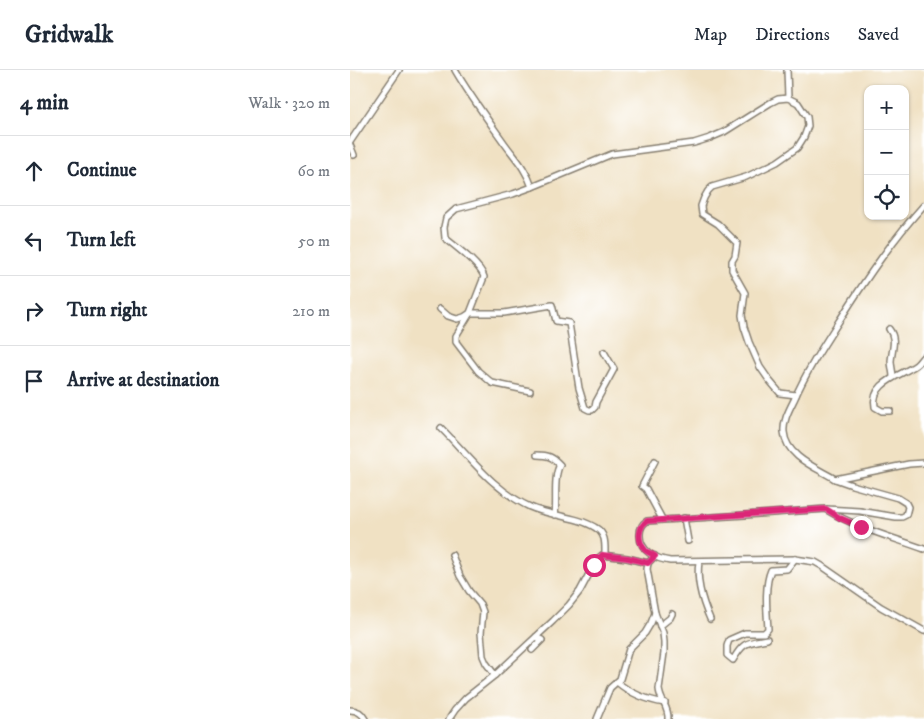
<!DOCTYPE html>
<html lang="en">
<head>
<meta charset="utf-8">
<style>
  :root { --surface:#fff; --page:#f2f2f3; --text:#1f2937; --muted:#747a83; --line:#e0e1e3 }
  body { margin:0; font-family:"IM FELL DW Pica",serif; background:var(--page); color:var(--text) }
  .controls { position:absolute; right:15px; top:15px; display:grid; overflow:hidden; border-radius:10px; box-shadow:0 1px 4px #0004 }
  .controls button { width:45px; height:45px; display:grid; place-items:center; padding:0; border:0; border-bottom:1px solid var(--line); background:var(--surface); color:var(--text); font:25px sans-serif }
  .stop { position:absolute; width:15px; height:15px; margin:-11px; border:4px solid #db2777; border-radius:50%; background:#fff }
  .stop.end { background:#db2777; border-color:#fff; box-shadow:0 1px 5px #0008 }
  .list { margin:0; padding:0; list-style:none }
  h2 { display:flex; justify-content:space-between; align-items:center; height:65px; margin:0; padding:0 20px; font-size:21px }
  h2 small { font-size:16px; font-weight:400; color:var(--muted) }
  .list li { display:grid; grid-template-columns:32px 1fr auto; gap:15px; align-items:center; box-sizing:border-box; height:70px; padding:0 20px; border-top:1px solid var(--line) }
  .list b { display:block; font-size:19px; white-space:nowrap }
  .list em { font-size:16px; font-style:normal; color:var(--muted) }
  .icon { flex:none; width:28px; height:28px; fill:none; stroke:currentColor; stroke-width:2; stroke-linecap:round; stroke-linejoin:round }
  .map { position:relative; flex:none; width:574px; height:649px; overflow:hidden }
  header { display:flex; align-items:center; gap:30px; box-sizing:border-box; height:70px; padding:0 25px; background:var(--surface); border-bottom:1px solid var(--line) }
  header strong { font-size:24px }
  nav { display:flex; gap:28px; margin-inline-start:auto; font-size:18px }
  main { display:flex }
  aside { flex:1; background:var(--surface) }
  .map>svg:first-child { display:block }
</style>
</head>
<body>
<header>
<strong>Gridwalk</strong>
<nav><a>Map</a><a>Directions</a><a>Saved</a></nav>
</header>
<main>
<aside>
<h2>4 min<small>Walk · 320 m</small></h2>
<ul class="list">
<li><svg class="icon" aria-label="ahead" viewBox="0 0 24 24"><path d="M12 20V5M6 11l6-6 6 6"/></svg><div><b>Continue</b></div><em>60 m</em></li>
<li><svg class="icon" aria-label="left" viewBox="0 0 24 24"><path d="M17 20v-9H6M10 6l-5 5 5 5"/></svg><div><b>Turn left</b></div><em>50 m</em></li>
<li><svg class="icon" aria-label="right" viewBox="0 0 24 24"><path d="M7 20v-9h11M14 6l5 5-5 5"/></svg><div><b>Turn right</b></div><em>210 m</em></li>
<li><svg class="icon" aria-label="arrive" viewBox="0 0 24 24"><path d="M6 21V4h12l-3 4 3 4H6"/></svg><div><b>Arrive at destination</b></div></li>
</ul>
</aside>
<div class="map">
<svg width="574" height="649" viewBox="0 0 574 649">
  <rect width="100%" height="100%" fill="#fff"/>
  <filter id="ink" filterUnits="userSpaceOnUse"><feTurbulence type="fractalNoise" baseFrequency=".02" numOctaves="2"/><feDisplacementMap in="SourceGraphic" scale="10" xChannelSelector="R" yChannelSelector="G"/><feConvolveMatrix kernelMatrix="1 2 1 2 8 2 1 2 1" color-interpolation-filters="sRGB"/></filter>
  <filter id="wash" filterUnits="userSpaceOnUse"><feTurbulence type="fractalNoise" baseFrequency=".0096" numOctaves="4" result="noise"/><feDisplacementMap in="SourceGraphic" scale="20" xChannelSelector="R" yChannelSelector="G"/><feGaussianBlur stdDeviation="1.12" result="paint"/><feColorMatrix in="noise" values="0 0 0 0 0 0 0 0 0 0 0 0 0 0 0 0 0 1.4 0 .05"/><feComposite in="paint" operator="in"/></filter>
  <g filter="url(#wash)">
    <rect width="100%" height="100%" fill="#f0e1c3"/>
  </g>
  <g filter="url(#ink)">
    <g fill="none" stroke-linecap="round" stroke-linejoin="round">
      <defs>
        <g id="street">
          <path d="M437 0 438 28"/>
          <path d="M0 72 49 0"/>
          <path d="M0 75 4 85"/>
          <path d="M182 117 262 84 344 73 360 68 374 62 420 33 428 29 438 28 448 33 457 47 458 56 454 67 447 78 427 92 396 107 362 117 358 121 354 128 351 136 352 144 368 154 387 173 385 186 382 191V200L395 223 392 245 394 257 399 272 410 297 419 310 430 323 446 325"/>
          <path d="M574 135C543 169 518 206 493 245 475 273 457 300 444 330 439 340 433 351 434 362 436 387 467 398 485 409L559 394 574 393"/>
          <path d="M90 239 98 246 107 249 114 247 120 243 134 207C131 195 105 176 95 168L94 157 96 148 106 139 163 124 182 117C176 99 166 89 155 74 138 50 120 26 105 0"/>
          <path d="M539 259C547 269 542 279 541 291 541 296 543 302 543 307"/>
          <path d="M180 321 142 313 128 301 106 272V266L120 243H154L202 235 206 251 219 253 229 318 235 338 239 340H242L245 337 246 332 264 299 254 282"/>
          <path d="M540 341H532L525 337C520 313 550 306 566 295 569 293 571 289 574 286"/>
          <path d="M91 358C119 386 143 420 180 437 200 446 227 446 246 458 256 464 255 474 255 485"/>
          <path d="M187 385C198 385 203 387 210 395 203 405 207 432 205 445"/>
          <path d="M305 391 292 416 296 419 312 449"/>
          <path d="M485 409 502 415 548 428 556 433 558 437 556 445 552 447H546L510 441 476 439 395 445 297 451C292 454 290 458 290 464 289 481 306 489 320 491L445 489 465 492 472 496 531 537 574 561"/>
          <path d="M477 440C507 458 541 467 574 479"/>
          <path d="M334 448 338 471"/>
          <path d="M102 485 110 506 119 521 130 534 133 542 131 563 133 586 136 593 145 605"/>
          <path d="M305 486 298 493 297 499 305 543 313 563 314 572V583L309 619C310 631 319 637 318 649"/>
          <path d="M349 492C346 511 352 531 360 549"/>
          <path d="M310 556 320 548 322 544"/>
          <path d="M417 569C397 573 394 571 383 590L377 585V576L379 570 395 563H414L418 559C417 542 414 516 421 500L437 499 445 489"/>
          <path d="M182 580 192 570 186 567"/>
          <path d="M267 612C281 624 297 630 315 633"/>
          <path d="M0 640C7 640 12 643 15 649"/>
          <path d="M99 649 105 640 116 628 145 605 203 551 219 535 230 521 247 489 252 485 277 488 298 493"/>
          <path d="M247 649 260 618 270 609 279 579 295 563 301 553 305 543"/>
        </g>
      </defs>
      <use href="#street" stroke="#867e70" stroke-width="8"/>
      <use href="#street" stroke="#fff" stroke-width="5"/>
    </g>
  </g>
  <g fill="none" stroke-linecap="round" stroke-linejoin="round" filter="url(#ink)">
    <path stroke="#db2777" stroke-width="6" d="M244 495 252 485 278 488 298 493 305 486C302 484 297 482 295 480 287 471 288 457 297 451L476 439 490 448 511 457"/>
  </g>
</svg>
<div class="controls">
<button>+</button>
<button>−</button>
<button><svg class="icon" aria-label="locate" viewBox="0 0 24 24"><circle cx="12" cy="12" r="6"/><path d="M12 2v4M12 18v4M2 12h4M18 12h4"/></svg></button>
</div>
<div class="stop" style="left:244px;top:495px"></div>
<div class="stop end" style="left:511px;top:457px"></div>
</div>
</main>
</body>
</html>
